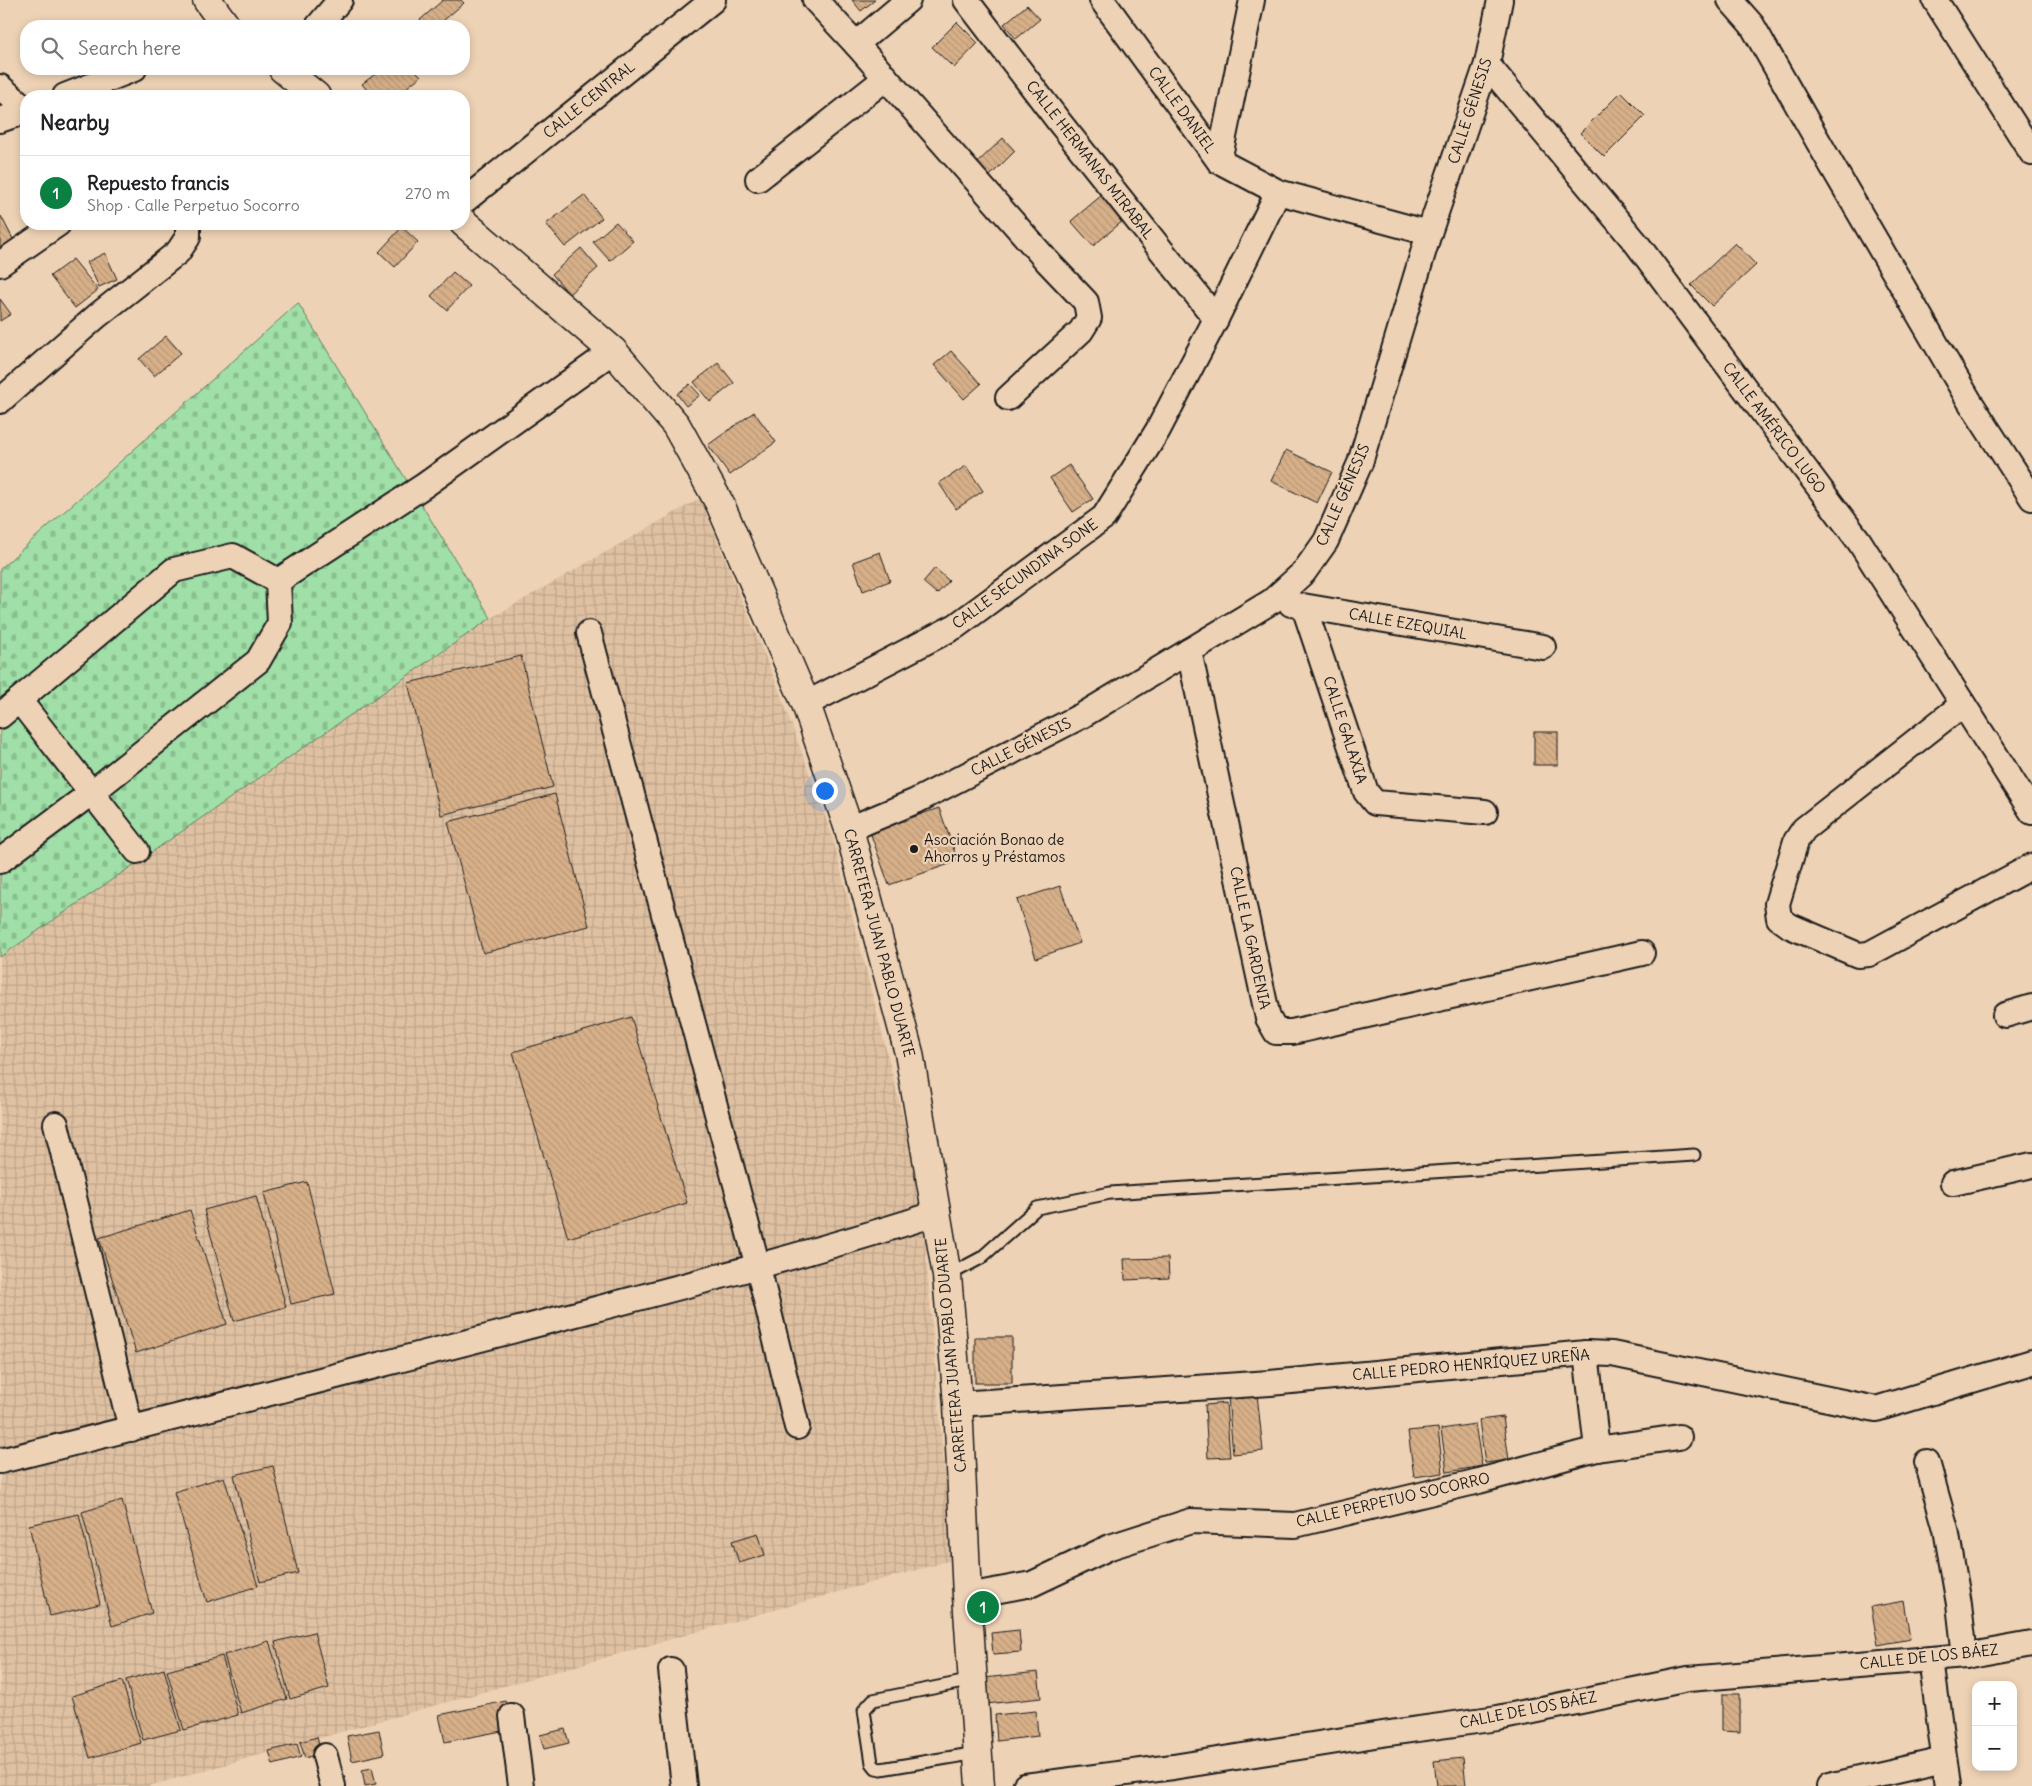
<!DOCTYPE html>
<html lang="en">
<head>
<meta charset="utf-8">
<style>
  :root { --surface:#fff; --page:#f6f6f6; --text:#202124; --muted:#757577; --line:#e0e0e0; --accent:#0b8043 }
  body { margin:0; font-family:Delius,sans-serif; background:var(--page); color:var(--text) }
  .controls { position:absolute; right:15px; bottom:15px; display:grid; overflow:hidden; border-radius:10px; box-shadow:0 2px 8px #0003 }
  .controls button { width:45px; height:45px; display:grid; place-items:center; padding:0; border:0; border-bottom:1px solid var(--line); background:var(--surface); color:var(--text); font:25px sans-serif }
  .you { position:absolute; left:824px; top:790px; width:18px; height:18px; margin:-12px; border:4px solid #fff; border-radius:50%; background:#1a73e8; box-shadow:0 0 0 8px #1a73e833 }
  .badge { display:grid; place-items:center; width:32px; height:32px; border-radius:50%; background:var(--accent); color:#fff; font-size:16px; font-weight:700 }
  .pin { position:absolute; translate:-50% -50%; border:2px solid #fff; box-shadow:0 1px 5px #0006 }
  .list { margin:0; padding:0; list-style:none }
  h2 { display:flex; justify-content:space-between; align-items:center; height:65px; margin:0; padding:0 20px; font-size:21px }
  h2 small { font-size:16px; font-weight:400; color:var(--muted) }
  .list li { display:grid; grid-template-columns:32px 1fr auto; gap:15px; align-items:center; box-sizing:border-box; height:75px; padding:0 20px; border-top:1px solid var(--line) }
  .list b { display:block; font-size:19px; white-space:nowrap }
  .list p { margin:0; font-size:16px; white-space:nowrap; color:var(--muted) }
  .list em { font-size:16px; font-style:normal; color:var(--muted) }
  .icon { flex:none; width:28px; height:28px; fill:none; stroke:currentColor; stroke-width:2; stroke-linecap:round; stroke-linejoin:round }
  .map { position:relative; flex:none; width:2032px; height:1786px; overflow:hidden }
  .search { position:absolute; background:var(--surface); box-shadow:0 2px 8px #0003; left:20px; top:20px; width:450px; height:55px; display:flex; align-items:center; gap:12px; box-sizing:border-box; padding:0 18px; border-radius:20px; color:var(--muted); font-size:19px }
  .panel { position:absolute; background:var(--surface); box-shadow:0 2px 8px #0003; left:20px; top:90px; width:450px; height:140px; border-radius:20px }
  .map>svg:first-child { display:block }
</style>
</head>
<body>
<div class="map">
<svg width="2032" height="1786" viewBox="0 0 2032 1786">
  <defs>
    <pattern id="industrial-grid" width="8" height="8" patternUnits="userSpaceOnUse" patternTransform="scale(1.25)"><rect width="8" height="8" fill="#dfc1a2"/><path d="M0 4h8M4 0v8" fill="none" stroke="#bfa58b"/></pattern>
    <pattern id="cemetery-stones" width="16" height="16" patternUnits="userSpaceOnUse" patternTransform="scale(1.25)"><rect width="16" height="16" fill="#a0dfa7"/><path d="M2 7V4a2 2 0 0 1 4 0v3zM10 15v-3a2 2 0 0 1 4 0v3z" fill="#89bf8f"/></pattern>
    <pattern id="building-back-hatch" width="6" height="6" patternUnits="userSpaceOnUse" patternTransform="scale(1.25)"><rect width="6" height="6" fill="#d7b089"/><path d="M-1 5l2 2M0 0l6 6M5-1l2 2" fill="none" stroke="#b89776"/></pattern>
  </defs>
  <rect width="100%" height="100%" fill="#eed2b5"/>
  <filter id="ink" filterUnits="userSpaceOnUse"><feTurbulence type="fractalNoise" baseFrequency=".02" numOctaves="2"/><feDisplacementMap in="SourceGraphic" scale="10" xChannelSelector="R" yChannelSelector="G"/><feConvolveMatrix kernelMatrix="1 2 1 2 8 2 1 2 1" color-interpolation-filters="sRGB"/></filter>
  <g filter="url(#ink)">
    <path fill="url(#industrial-grid)" d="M700 498 779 690 832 835 920 1184 952 1560 149 1786H0V957L491 618Z"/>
    <path fill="url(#cemetery-stones)" stroke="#5e7e62" d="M298 303 491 618 0 957V569Z"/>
    <g fill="url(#building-back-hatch)" stroke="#1c1c1c">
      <path d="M443 0H461L464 3 437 26H425L420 20Z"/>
      <path d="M852 0H875L861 11Z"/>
      <path d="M1027 5 1040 19 1016 39 1004 24Z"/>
      <path d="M957 22 978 43 954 68 932 47Z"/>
      <path d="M382 69H414L421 76 396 96H372L362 84Z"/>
      <path d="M1621 92 1645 116 1604 157 1580 133Z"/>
      <path d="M1003 138 1015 151 990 176 977 163Z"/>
      <path d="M584 195 602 218 565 247 546 224Z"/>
      <path d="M1102 195 1124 220 1093 246 1071 221Z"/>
      <path d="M1 216 14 241 0 248V217Z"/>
      <path d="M616 222 633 241 610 261 593 242Z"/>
      <path d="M402 227 418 242 395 267 379 252Z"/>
      <path d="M1735 243 1756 265 1712 306 1691 285Z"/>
      <path d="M581 248 598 268 569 294 552 274Z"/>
      <path d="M105 253 117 279 99 287 87 262Z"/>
      <path d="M73 259 98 290 75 308 50 276Z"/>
      <path d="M453 272 469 286 447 310 431 296Z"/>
      <path d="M0 299 11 314 0 321Z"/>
      <path d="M166 336 181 353 154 376 139 359Z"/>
      <path d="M951 351 981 384 964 399 934 365Z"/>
      <path d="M718 363 734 383 710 402 694 382Z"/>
      <path d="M690 384 700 395 686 406 677 394Z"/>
      <path d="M754 412 776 442 730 475 708 445Z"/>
      <path d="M1286 450 1332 472 1317 503 1271 481Z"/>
      <path d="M1069 465 1093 499 1073 512 1050 478Z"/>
      <path d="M966 466 983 491 956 509 939 483Z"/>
      <path d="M880 552 890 581 863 591 853 562Z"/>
      <path d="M935 568 949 581 937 594 923 582Z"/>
      <path d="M521 656 553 787 441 815 408 683Z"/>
      <rect x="1534" y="732" width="24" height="33"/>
      <path d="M555 794 589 926 483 953 448 822Z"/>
      <path d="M939 808 958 861 889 885 870 832Z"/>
      <path d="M1060 886 1080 943 1036 958 1017 900Z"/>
      <path d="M631 1017 687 1203 568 1238 513 1052Z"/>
      <path d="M307 1182 335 1294 291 1304 264 1193Z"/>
      <path d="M256 1196 286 1307 234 1321 204 1210Z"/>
      <path d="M190 1210 227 1324 136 1353 99 1238Z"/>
      <path d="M1168 1258 1169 1278 1125 1280 1124 1259Z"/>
      <rect x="975" y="1337" width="37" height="46"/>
      <path d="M1257 1394 1263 1451 1233 1454 1228 1397Z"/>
      <path d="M1226 1403 1230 1457 1208 1458 1205 1405Z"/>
      <path d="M1503 1417 1509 1460 1485 1463 1479 1420Z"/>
      <path d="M1475 1424 1482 1466 1447 1472 1441 1429Z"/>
      <path d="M1438 1428 1443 1473 1414 1477 1408 1431Z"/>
      <path d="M273 1466 298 1573 260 1582 234 1475Z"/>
      <path d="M224 1477 258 1586 207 1602 174 1492Z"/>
      <path d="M122 1500 152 1613 112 1626 82 1512Z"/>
      <path d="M79 1514 100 1604 50 1616 29 1525Z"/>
      <path d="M758 1533 765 1555 739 1563 732 1541Z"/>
      <path d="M1904 1601 1910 1639 1878 1645 1871 1607Z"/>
      <path d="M1019 1630 1021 1652 993 1654 991 1633Z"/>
      <path d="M314 1632 329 1688 290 1699 275 1642Z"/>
      <path d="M269 1641 287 1699 241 1713 224 1655Z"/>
      <path d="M222 1656 238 1715 184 1730 167 1671Z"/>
      <path d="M164 1669 181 1730 143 1740 126 1680Z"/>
      <path d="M1038 1672 1041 1698 986 1704 984 1678Z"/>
      <path d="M122 1681 141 1743 90 1758 72 1696Z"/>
      <path d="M1722 1694H1740V1732L1722 1731Z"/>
      <path d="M506 1701 512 1729 445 1742 439 1715Z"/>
      <path d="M1036 1711 1038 1736 997 1741 995 1715Z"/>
      <path d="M565 1729 569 1743 544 1749 540 1735Z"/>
      <path d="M379 1730 384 1754 352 1761 347 1736Z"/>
      <path d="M317 1737 321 1753 305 1758 300 1742Z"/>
      <path d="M297 1744 301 1757 273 1765 269 1751Z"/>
      <path d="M1463 1758 1466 1786H1437L1434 1761Z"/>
      <path d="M372 1768 376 1784 365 1786 362 1770Z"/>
    </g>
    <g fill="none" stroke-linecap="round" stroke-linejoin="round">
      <defs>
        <g id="service">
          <path d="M947 1276 981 1258 1037 1208 1110 1193 1694 1155"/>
          <path d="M973 1680 873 1700 864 1710 872 1763 876 1768 881 1769 977 1753"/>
        </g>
        <g id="minor">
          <path d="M815 0 856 44 1047 261 1086 302 1089 318 1081 331 1008 398"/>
          <path d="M966 0 1060 123 1216 319"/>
          <path d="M1102 0 1219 161 1278 192 1429 233"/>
          <path d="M1730 0 1752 25 1831 164 1970 402 2032 498"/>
          <path d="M1935 0 2032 153"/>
          <path d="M318 26 340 0"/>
          <path d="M856 44 908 0"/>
          <path d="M1487 64 1637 244 1859 541 2032 812"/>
          <path d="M0 87 26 109"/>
          <path d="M65 96 134 69"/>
          <path d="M0 120 26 111"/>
          <path d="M1219 161 1252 0"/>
          <path d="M758 179 886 78"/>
          <path d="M464 201 713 0"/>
          <path d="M0 264 58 224"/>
          <path d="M0 401 97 316 178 252 188 237V224"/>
          <path d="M1291 604 1543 647"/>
          <path d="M1304 607 1366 792 1375 803 1485 812"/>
          <path d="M589 633 758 1267 797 1427"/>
          <path d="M1189 651 1268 1018 1276 1032H1292L1642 953"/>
          <path d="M19 700 137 851"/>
          <path d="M806 704 956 626 1104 517 1158 430 1216 319 1278 192"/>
          <path d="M1963 704 1804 829 1796 841 1777 904 1779 918 1790 926 1858 955 1869 954 2032 866"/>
          <path d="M0 716 174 570 233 556 278 581 425 485 613 351"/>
          <path d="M849 829 916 801 1083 715 1272 601 1304 572 1326 541 1360 463 1429 233 1487 64 1500 0"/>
          <path d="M0 861 91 793 258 661 280 623 278 581"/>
          <path d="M2005 1015 2032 1007"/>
          <path d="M56 1124 131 1429"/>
          <path d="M1953 1183 2032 1165"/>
          <path d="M1586 1353 1597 1449"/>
          <path d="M958 1404 1270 1383 1586 1353 1612 1354 1876 1409 2032 1362"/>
          <path d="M0 1461C172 1419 343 1374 515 1330 656 1293 798 1258 938 1213"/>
          <path d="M1927 1462 1946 1529 1959 1604 1965 1656"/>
          <path d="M967 1596 1032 1584 1110 1547 1191 1521 1295 1525 1479 1481 1597 1449 1679 1437"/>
          <path d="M1931 1659 1948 1786"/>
          <path d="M671 1670 684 1786"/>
          <path d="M512 1716 521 1786"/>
          <path d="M325 1756 333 1786"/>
          <path d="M1025 1786 1173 1767 1375 1735 1498 1718 1688 1679 1931 1659 1965 1656 2032 1644"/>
          <path d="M1829 1786 1944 1760"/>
        </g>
        <g id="secondary">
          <path d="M207 0 226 26"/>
          <path d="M283 69 316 96"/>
          <path d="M464 223 613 351 676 425 720 504 806 704 849 829 909 1053 947 1276 958 1404 967 1596 980 1786"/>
        </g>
      </defs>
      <use href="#service" stroke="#1c1c1c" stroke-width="15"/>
      <use href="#minor" stroke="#1c1c1c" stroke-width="28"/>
      <use href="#secondary" stroke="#1c1c1c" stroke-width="31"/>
      <use href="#service" stroke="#eed2b5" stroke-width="11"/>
      <use href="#minor" stroke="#eed2b5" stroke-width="24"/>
      <use href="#secondary" stroke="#eed2b5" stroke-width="28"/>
    </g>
  </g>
  <circle fill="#1c1c1c" stroke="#eed2b5" stroke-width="2" cx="914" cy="849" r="5"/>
  <g text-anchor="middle" stroke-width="4.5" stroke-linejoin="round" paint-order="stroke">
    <g font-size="15" fill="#1c1c1c" stroke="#eed2b5">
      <text transform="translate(589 100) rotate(-39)" y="5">CALLE CENTRAL</text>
      <text transform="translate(1182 110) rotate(54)" y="5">CALLE DANIEL</text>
      <text transform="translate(1470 111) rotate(-72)" y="5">CALLE GÉNESIS</text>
      <text transform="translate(1090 160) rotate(52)" y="5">CALLE HERMANAS MIRABAL</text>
      <text transform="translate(1774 428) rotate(53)" y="5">CALLE AMÉRICO LUGO</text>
      <text transform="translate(1343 495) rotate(-66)" y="5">CALLE GÉNESIS</text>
      <text transform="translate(1025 574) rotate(-36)" y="5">CALLE SECUNDINA SONE</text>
      <text transform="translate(1408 624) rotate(10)" y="5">CALLE EZEQUIAL</text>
      <text transform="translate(1345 730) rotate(72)" y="5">CALLE GALAXIA</text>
      <text transform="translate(1021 747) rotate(-27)" y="5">CALLE GÉNESIS</text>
      <text transform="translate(1250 938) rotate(78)" y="5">CALLE LA GARDENIA</text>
      <text transform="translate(879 943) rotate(75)" y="5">CARRETERA JUAN PABLO DUARTE</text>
      <text transform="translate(951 1355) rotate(-95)" y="5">CARRETERA JUAN PABLO DUARTE</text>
      <text transform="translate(1471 1365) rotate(-5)" y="5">CALLE PEDRO HENRÍQUEZ UREÑA</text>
      <text transform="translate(1393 1500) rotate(-13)" y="5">CALLE PERPETUO SOCORRO</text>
      <text transform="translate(1929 1657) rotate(-6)" y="5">CALLE DE LOS BÁEZ</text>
      <text transform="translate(1528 1710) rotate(-11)" y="5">CALLE DE LOS BÁEZ</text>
    </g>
    <g font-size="15" fill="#1c1c1c" stroke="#eed2b5" text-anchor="start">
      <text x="924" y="845">Asociación Bonao de<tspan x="924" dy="17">Ahorros y Préstamos</tspan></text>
    </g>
  </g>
</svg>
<div class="controls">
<button>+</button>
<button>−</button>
</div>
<div class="you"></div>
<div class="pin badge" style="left:983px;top:1607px">1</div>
<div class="search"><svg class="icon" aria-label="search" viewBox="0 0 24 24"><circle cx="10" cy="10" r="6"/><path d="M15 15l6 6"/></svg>Search here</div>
<section class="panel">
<h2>Nearby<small></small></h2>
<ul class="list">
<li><span class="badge">1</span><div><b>Repuesto francis</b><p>Shop · Calle Perpetuo Socorro</p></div><em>270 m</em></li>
</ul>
</section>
</div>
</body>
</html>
